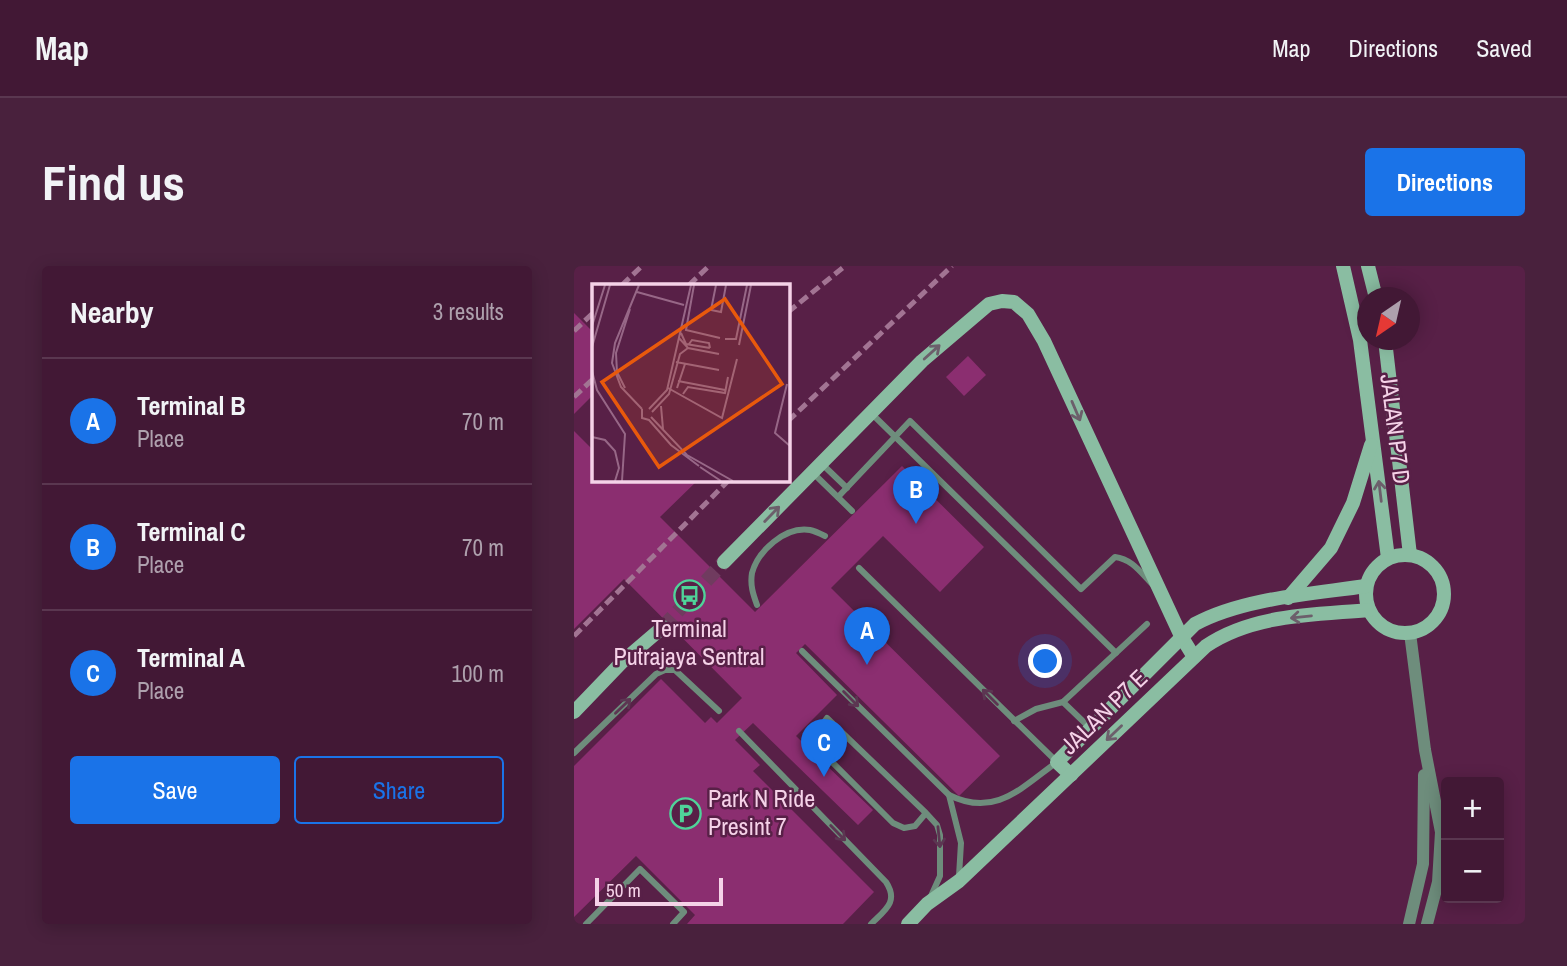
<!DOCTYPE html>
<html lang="en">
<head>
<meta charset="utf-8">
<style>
  :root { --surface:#421835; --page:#49213d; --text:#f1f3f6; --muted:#aea0ad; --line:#5a3750; --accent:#1a73e8 }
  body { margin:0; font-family:"Archivo Narrow",sans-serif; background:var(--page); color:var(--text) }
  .controls { position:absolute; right:21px; bottom:21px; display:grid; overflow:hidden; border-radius:7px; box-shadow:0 4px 18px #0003 }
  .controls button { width:63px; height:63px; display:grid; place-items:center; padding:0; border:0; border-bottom:2px solid var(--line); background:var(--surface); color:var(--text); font:35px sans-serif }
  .compass { position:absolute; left:783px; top:21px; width:63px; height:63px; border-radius:50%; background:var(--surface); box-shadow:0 4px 18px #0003; rotate:214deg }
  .scale { position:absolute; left:21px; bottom:18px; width:128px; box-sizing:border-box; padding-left:7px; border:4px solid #f5d2e8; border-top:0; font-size:19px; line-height:24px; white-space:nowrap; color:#f5d2e8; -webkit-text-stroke:5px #582047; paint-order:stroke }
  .you { position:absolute; left:472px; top:396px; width:24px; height:24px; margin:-18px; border:5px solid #fff; border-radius:50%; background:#1a73e8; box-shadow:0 0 0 10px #1a73e833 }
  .badge { display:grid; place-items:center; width:46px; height:46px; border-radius:50%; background:var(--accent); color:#fff; font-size:23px; font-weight:700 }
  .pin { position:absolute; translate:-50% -58px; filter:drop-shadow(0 2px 4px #0008) }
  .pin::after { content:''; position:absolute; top:37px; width:24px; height:21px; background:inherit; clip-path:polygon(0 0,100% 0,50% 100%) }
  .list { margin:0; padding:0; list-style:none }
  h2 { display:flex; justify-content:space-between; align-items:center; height:91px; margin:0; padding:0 28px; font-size:30px }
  h2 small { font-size:23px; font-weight:400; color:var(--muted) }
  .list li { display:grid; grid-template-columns:46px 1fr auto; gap:21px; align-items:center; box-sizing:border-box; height:126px; padding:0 28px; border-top:2px solid var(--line) }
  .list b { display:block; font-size:26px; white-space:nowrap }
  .list p { margin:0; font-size:23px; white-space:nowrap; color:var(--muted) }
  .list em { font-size:23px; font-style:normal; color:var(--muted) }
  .actions { display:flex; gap:14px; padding:21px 28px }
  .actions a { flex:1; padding:16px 0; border:2px solid var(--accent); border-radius:7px; text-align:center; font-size:24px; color:var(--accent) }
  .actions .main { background:var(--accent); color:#fff }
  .map { position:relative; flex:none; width:951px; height:658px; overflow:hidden; border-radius:7px }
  header { display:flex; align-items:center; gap:42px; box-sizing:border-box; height:98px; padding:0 35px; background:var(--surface); border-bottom:2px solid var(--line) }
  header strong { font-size:33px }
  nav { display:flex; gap:38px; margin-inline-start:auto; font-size:24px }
  .intro { display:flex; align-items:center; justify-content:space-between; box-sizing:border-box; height:168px; padding:0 42px }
  h1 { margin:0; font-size:49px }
  .button { padding:18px 32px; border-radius:7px; background:var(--accent); color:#fff; font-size:24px; font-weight:700 }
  main { display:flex; gap:42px; padding:0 42px }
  aside { flex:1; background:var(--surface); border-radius:7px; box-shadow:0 4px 18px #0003 }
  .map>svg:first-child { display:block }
</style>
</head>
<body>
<header>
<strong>Map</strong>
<nav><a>Map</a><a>Directions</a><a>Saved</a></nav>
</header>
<div class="intro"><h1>Find us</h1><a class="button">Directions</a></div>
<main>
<aside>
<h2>Nearby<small>3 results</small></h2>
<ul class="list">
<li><span class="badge">A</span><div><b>Terminal B</b><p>Place</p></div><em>70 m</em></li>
<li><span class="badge">B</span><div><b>Terminal C</b><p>Place</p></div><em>70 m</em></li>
<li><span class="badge">C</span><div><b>Terminal A</b><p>Place</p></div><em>100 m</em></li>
</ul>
<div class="actions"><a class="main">Save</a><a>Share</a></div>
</aside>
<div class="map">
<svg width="951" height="658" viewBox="0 0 951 658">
  <rect width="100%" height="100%" fill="#582047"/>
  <g fill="#8b2e70">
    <path d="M0 47 19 66V129L0 148Z"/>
    <path d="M394 90 412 109 390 130 372 111Z"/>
    <path d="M0 165 19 184V214H124L86 251 181 346 328 200 410 281 366 326 309 270 257 322 426 490 385 530 231 378 222 387 263 429 222 470 299 544 284 559 179 457 161 474 186 499 179 505 300 626 269 658H113L121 649 62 590 0 651V500L87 413 131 457 137 451 143 457 168 432 50 313 0 363Z"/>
  </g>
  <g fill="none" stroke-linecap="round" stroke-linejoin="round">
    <path stroke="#703b5f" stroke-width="14" stroke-dasharray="14 7" stroke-linecap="butt" d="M89 361 150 296"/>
    <g stroke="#6e8d7c" stroke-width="6">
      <path d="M298 148 542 387"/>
      <path d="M247 197 273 222"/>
      <path d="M238 206 278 245"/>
      <path d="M264 231 336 155 507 323 541 291C558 293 567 307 579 319"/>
      <path d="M285 302 483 496C447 522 421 552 375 529"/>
      <path d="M183 339C179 328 176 319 178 307 184 285 211 260 236 264 241 265 247 268 251 270"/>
      <path d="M228 385 375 529 387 577 385 610"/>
      <path d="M489 436 516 462"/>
      <path d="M440 455 462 443 489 436 573 358"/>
      <path d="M165 465 312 616C325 636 311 644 297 658"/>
      <path d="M0 487 82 408 91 404H101L145 445"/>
      <path d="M352 547 341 560 330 562 319 557 241 479 240 470 253 452 352 547 363 559 366 569V610L357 630"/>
      <path d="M12 658 66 603 110 646 99 658"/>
    </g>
    <g stroke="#6e8d7c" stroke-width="12">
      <path d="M836 367 851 484 867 566 864 616 853 658"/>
      <path d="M835 658 849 598 850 509"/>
    </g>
    <g stroke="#8abda2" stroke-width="14">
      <path d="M769 0 786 74 814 292"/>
      <path d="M794 0 802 32"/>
      <path d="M811 74 836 289"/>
      <circle cx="831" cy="328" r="39"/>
      <path d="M150 296 348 95 415 38 428 35 440 36 454 48 470 75 607 370 620 391"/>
      <path d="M714 332 757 282 779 237 797 179"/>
      <path d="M0 446 48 396 89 361"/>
      <path d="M497 509 483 496 621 358C669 332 738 328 792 320"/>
      <path d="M334 658 353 638 385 615 632 380C679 348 740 349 795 344"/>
    </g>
    <g stroke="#a27493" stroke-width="5" stroke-dasharray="10 5" stroke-linecap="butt">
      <path d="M48 19 68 0"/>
      <path d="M115 19 135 0"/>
      <path d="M214 46 271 0"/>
      <path d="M0 65 19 47"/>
      <path d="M0 131 19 113"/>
      <path d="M214 155 378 0"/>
      <path d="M0 370 155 214"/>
    </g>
  </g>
  <defs><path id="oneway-shaft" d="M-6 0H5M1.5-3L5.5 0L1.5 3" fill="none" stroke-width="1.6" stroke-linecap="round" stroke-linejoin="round" transform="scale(1.75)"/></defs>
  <g stroke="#6c5f6b">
    <use href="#oneway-shaft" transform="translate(358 86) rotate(-42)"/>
    <use href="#oneway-shaft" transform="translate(502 145) rotate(67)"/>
    <use href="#oneway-shaft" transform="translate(806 225) rotate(-97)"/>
    <use href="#oneway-shaft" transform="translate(198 248) rotate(-46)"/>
    <use href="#oneway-shaft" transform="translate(727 351) rotate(174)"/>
    <use href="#oneway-shaft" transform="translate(540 467) rotate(136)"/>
  </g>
  <g stroke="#5c3652">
    <use href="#oneway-shaft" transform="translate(416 431) rotate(-135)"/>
    <use href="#oneway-shaft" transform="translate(277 433) rotate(45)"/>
    <use href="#oneway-shaft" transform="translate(49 440) rotate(-44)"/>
    <use href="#oneway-shaft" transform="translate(264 567) rotate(46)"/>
    <use href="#oneway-shaft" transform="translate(365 571) rotate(84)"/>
  </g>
  <defs>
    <symbol id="bus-ring" viewBox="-11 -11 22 22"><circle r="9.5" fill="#582047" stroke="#4fd399" stroke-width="1.5"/><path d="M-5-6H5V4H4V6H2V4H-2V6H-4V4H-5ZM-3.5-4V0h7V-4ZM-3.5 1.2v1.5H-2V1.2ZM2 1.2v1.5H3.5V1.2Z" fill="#4fd399"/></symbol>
    <symbol id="parking-ring" viewBox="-11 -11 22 22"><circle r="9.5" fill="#582047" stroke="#4fd399" stroke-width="1.5"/><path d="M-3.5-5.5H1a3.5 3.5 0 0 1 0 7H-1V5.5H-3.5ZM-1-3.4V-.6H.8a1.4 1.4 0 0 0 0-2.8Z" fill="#4fd399"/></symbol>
  </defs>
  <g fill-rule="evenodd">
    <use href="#bus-ring" x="98" y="312" width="35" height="35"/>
    <use href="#parking-ring" x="94" y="530" width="35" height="35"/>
  </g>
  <g text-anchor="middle" stroke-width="5" stroke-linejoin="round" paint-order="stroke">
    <g font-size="24" fill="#f5d2e8" stroke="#582047">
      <text transform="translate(821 163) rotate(83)" y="8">JALAN P7 D</text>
      <text transform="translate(530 446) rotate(-44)" y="8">JALAN P7 E</text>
    </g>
    <g font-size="24" fill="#f5d2e8" stroke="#582047">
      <text x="115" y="371">Terminal<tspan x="115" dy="28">Putrajaya Sentral</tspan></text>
      <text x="134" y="541" text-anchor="start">Park N Ride<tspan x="134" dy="28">Presint 7</tspan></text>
    </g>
  </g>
  <g transform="translate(18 18)">
    <rect width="198" height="198" fill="#582047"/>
    <path fill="none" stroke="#976787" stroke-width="2" d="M47 1 23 59 20 79 29 103 50 125M102 1 94 46 128 54M124 1 119 26 129 28 134 1M45 8 92 21M0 42 13 1M89 49 94 60 118 64M87 54 96 64 127 70M133 55H144L155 1M97 60 100 56 117 59 118 64M147 61 159 1M0 63 18 1M84 78 127 86M0 87 5 106 33 150 30 197M86 97 133 106M195 100 183 149 198 162M33 104 25 88 24 69 38 25M76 104 130 134 145 75M85 104 93 80M91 110 96 103 133 109 136 93M69 122 71 145M50 125V134L57 136 79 161 107 182M57 125 75 106 99 1M60 128 77 110 88 70 96 64M59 133 95 171 141 197M0 153 13 156 23 167 27 184 23 197M108 183 129 197"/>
    <path fill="#e8590c" fill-opacity="0.15" stroke="#e8590c" stroke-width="3.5" d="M133 15 190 100 67 183 10 98Z"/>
    <rect width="198" height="198" fill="none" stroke="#f5d2e8" stroke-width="3.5"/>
  </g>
</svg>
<div class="controls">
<button>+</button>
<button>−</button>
</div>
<svg class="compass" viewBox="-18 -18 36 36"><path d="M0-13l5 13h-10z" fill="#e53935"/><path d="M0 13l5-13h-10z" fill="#aea0ad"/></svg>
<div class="scale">50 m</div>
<div class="you"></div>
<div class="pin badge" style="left:293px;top:399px">A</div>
<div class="pin badge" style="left:342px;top:258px">B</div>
<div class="pin badge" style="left:250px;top:511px">C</div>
</div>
</main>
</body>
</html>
